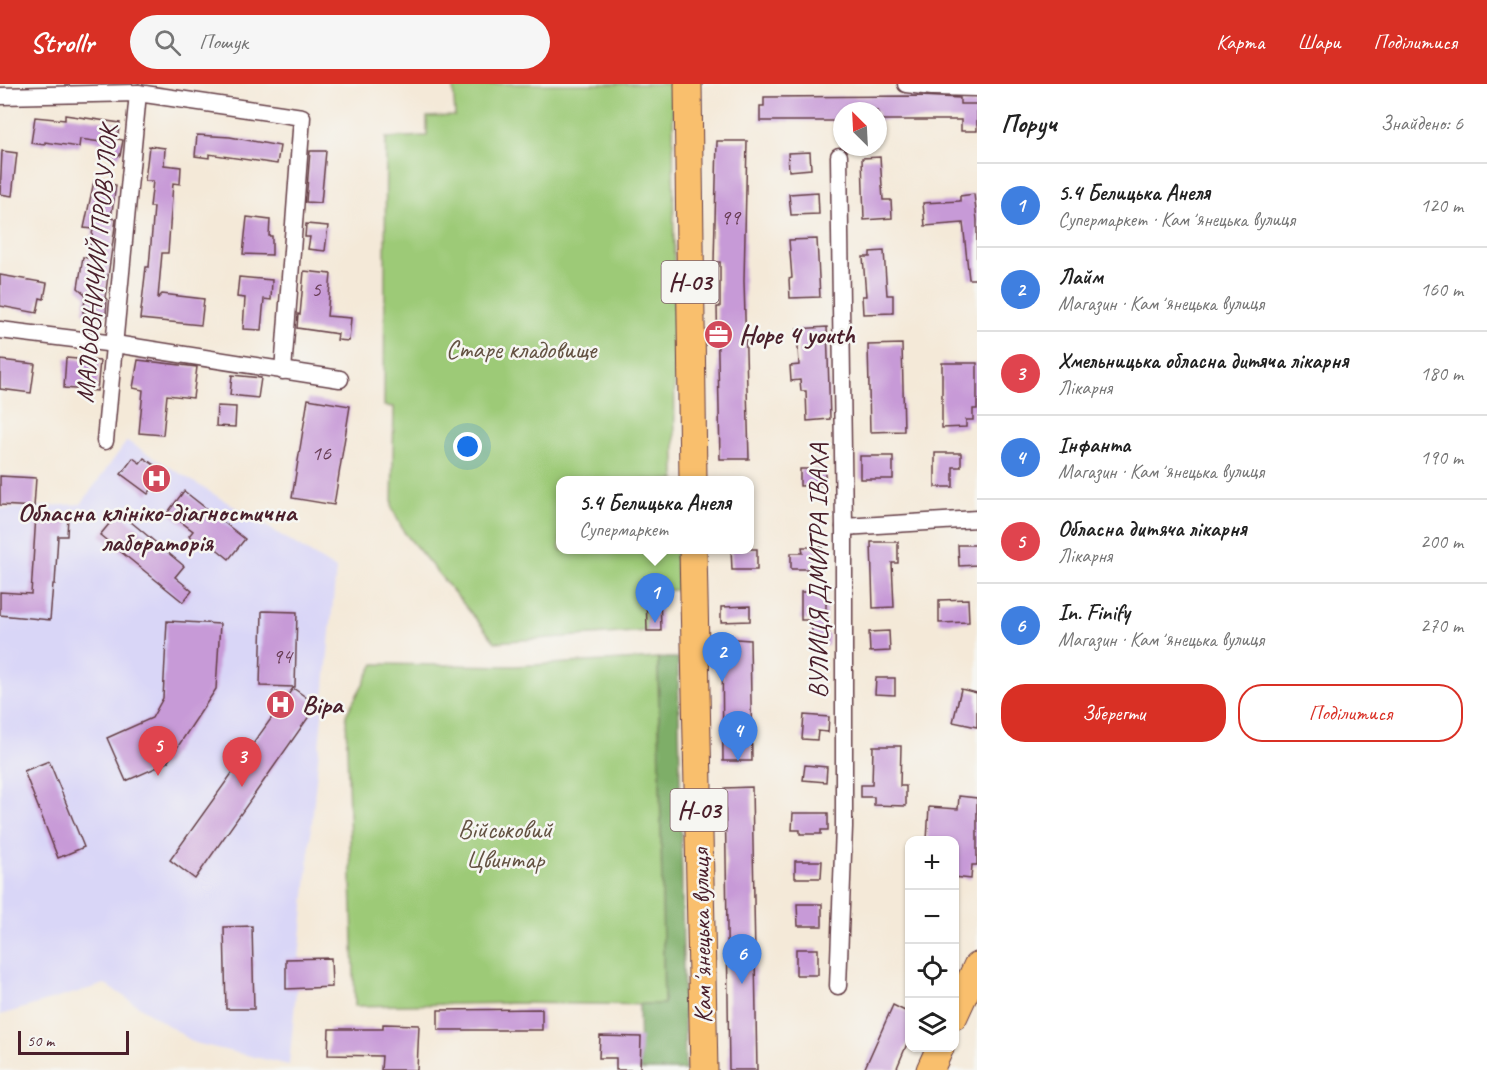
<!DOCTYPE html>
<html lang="uk">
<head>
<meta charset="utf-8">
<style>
  :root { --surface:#fff; --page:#f6f6f6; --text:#222; --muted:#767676; --line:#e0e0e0; --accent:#d93025 }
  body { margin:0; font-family:Caveat,sans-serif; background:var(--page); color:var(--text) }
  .controls { position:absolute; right:18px; bottom:18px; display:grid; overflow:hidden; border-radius:12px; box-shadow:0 2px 4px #0004 }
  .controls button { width:54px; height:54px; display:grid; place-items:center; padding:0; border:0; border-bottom:2px solid var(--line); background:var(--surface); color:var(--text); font:30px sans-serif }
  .compass { position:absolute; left:833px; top:18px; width:54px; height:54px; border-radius:50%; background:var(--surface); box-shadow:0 2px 4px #0004; rotate:336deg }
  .scale { position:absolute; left:18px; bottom:15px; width:111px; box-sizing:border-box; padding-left:6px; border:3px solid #4a1f2b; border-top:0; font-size:16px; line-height:21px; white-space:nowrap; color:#4a1f2b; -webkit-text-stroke:4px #f6f6f2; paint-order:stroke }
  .you { position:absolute; left:468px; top:363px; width:21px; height:21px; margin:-15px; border:4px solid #fff; border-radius:50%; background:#1a73e8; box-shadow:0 0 0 9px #1a73e833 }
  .badge { display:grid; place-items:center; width:39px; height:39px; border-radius:50%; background:var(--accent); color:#fff; font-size:20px; font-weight:700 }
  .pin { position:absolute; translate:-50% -50px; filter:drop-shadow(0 2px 3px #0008) }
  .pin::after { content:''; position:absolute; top:32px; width:21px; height:18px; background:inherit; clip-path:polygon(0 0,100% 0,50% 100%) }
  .popup { position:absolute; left:556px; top:392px; width:198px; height:78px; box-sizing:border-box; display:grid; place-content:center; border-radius:12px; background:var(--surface); filter:drop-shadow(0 2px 4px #0005); font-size:20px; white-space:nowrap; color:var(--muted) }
  .popup b { font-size:22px; color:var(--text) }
  .popup::after { content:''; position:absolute; left:50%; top:100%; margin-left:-12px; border:12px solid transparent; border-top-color:var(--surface) }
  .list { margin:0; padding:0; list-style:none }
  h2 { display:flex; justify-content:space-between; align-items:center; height:78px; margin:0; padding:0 24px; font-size:26px }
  h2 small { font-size:20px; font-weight:400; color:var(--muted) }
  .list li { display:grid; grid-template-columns:39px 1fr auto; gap:18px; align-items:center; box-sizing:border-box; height:84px; padding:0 24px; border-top:2px solid var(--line) }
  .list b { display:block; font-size:22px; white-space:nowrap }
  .list p { margin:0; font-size:20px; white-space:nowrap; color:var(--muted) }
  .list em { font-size:20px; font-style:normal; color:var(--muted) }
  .actions { display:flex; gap:12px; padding:18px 24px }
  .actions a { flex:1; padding:14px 0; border:2px solid var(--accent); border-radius:24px; text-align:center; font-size:21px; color:var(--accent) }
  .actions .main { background:var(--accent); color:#fff }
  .icon { flex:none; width:33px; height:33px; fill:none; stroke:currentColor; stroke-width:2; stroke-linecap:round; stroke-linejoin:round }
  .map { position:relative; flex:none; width:977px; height:986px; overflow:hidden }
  header { display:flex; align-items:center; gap:36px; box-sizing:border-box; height:84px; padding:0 30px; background:var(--accent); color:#fff }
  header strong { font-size:28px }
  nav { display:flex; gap:33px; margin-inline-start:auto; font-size:21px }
  .search { width:420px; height:54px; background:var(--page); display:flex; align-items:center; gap:15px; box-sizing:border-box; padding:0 21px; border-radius:33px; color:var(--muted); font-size:22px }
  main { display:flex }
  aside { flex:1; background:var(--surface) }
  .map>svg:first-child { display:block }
</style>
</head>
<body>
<header>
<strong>Strollr</strong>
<div class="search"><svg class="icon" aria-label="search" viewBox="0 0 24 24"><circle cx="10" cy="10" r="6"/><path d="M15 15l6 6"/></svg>Пошук</div>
<nav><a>Карта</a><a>Шари</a><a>Поділитися</a></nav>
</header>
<main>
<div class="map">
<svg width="977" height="986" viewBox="0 0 977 986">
  <rect width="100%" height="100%" fill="#f6f6f2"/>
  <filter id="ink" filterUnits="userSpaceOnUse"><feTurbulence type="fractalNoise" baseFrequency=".0167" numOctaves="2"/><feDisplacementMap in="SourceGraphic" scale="12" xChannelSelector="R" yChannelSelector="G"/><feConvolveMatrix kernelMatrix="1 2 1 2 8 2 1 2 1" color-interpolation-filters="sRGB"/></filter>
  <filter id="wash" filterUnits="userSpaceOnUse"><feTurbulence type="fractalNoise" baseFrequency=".008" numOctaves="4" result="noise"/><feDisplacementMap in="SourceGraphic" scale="24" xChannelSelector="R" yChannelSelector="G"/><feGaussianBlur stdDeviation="1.35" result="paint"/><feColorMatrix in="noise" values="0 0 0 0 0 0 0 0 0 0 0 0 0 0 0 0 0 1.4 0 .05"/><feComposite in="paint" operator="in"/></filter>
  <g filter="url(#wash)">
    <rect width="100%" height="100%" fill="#f4e9d8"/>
    <path fill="#d9d6f7" d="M127 357 336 485 289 981 195 959 105 900 0 931V425L81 420Z"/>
    <g fill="#9dca77" stroke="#747451" stroke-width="1.5">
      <path d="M453 0H673L675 396H560V466H676L677 506 646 507 647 547 495 558 404 448 392 424 394 323 384 322 386 54 427 52V33L455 32Z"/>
      <path d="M658 574 664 921 513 919 355 922 346 631 374 580 514 582Z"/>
    </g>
    <path fill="#7eae68" stroke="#64664a" stroke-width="1.5" d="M658 574H678L685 986H640L639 920H664Z"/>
    <g id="blocks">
      <g fill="#c79ad7">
        <path d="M919 12 960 14V20H977V47H961V36H878V27H842V37H760V22H764V13Z"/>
        <path d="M65 31 120 39 117 55 123 56 120 72 107 70 108 59 80 55 79 63 45 58V61L31 59 35 33 65 36Z"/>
        <path d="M197 51 230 53 280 62 277 80 209 70V74L195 72Z"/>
        <path d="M717 57H747L744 197 749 375H720L717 223H720V178H714Z"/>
        <path d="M149 62 165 64 164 81 181 83 180 100 173 99 168 169H162L158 214 162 210 204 215 201 241 140 235 146 183H149L154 123H150L153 97H145Z"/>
        <path d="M2 67 17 69 12 112 0 110Z"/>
        <path d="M310 67H326L321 119 306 118Z"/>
        <path d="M810 68 811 85 789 87 788 69Z"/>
        <path d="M880 73 883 116H891L892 134 864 136 862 74Z"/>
        <path d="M94 97 116 101 111 134 116 135 105 214 107 215 106 231 83 228 86 211 78 204 83 173 88 174 93 145 84 144Z"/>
        <path d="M818 108 819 130 791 131 789 110Z"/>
        <path d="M974 110 977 136V195H969L963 139 925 142 923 119 960 117V112Z"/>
        <path d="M247 133 270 136 269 152H272V171L243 170Z"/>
        <path d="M306 140 328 142 325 167 308 165 310 153H305Z"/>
        <path d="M817 155 820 213 790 214 789 195 792 194 789 156Z"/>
        <path d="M884 167 887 211H893V229L863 230 862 212H866L863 173H870V168Z"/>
        <path d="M304 187 331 190 327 232 351 234 349 257 337 256 338 250 297 244 298 230 300 231Z"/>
        <path d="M0 191 47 199 44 215 40 214 37 229 0 222Z"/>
        <path d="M239 193 272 196 271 216 264 215 261 246 243 245 245 214 237 213Z"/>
        <path d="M827 243 830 335 807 337 806 307H801L800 296 791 297 790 282 799 281 797 245Z"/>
        <path d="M902 260 904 347 870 348 868 261Z"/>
        <path d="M66 274 100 277 97 307 64 304Z"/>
        <path d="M0 276 35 280 31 309 0 305Z"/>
        <path d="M138 276 197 283 193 314 167 311 163 351 139 349 143 306 133 304Z"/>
        <path d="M942 279H977V325H973V336H966V343L942 344Z"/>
        <path d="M232 291 261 294 258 314 230 311Z"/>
        <path d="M308 315 350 322 334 421 292 414Z"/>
        <path d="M217 322 236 323 235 343 216 342Z"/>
        <path d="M935 369H961V383H953V403H935Z"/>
        <rect x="860" y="372" width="33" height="23"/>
        <path d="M133 374 140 379 144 374 164 388 148 410 121 390Z"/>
        <path d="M800 385H825V401L800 402Z"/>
        <path d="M0 392 36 394 34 423 0 421Z"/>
        <path d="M184 407 245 455 229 475 208 458 204 464 189 452 193 447 168 428Z"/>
        <path d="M119 428 184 482 175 493 192 507 183 518 100 451Z"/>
        <path d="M36 431 68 432 67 452H58L55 500H53L50 536 0 531V508L31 510Z"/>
        <path d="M871 458H898V479H892L894 523 873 524Z"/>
        <path d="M958 461H977V481L959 482Z"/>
        <path d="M802 463H822V485H791V469H803Z"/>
        <path d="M731 465H757V486H732Z"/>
        <path d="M646 506H660L661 547H647Z"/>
        <path d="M801 508H826V550H829L828 562 810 560 813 536H801Z"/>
        <path d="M968 515 969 538 939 539V516Z"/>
        <path d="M750 522V537L721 538V523Z"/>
        <path d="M262 527 297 528 295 603 260 602Z"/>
        <path d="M167 537 220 540 216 605 167 679 126 697 107 654 152 634 163 614Z"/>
        <path d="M889 547 890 567 870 568 869 548Z"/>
        <path d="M722 554 750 556 752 677H723Z"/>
        <path d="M876 594H895V611L875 610Z"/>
        <path d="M293 604 317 621 195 795 170 776Z"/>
        <path d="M961 605 977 609V643L953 638Z"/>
        <path d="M804 631 829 633 828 648 818 647 817 656 802 655Z"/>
        <path d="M873 662H901L900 702H906V722L874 721V713H861V701H872Z"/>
        <path d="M49 677 84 763 58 774 24 687Z"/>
        <path d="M805 681 827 683 826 698 803 696Z"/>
        <path d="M752 703 757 986H729L725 704Z"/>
        <path d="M959 712 977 714V781H972L971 795 954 793V756H927L929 723 958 725Z"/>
        <path d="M793 729H828V746H821V750H800V746H792Z"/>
        <path d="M795 777H822L821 794H795Z"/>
        <path d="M797 820H822V842H798Z"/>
        <path d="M252 842 254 925H226L224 843Z"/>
        <rect x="796" y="865" width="22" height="26"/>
        <path d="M331 874 332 903 286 905V875Z"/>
        <path d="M893 921 909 929V955L896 986H864Z"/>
        <path d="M542 925V946H438V926Z"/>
        <path d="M383 940 419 941 417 986H381L382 972 328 971 329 945H383Z"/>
        <path d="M600 952 641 953 640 986H616V974H599Z"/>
      </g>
    </g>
  </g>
  <g filter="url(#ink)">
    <use href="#blocks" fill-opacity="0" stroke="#643d45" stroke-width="1.5"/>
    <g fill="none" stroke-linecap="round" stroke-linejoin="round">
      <defs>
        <g id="minor">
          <path d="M906 0 932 3 977 4"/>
          <path d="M0 12 138 9 302 33 283 287"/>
          <path d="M0 246 115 260 340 295"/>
          <path d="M105 357 138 9"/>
          <path d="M844 443 977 435"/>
          <path d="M838 902 844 743V443L839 72"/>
        </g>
        <g id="primary">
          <path d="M688 0 693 396"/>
          <path d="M693 466 704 986"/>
          <path d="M954 932 977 882"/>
          <path d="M930 986 940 964"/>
        </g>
      </defs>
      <use href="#minor" stroke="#643d45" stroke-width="19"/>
      <use href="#primary" stroke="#643d45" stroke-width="29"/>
      <use href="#minor" stroke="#fff" stroke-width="16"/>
      <use href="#primary" stroke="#f9bf6d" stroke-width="27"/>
    </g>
  </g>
  <defs>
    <symbol id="office-disc" viewBox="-11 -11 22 22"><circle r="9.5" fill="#d1495b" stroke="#f6f6f2"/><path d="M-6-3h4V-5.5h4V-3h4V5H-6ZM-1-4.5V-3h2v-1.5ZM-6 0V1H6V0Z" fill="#fff"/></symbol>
    <symbol id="hospital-disc" viewBox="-11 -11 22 22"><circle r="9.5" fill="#d1495b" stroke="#f6f6f2"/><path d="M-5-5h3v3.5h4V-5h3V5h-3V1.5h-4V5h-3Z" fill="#fff"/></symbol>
  </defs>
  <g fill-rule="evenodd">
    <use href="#office-disc" x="702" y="234" width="33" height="33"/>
    <use href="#hospital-disc" x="140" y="378" width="33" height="33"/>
    <use href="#hospital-disc" x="264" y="604" width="33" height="33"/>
  </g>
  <g text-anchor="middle" stroke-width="5" stroke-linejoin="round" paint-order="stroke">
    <g font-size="22" fill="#693e56">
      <text x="730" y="140">99</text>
      <text x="316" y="212">5</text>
      <text x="321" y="376">16</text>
      <text x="282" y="579">94</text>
    </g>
    <g fill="#f6f6f2" stroke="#7e6067" stroke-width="1.5">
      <rect x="661.5" y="177" width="57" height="42" rx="4.5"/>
      <rect x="670.5" y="705" width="57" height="42" rx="4.5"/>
    </g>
    <g font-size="24" font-weight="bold" fill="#4a1f2b">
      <text x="690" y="206">Н-03</text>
      <text x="699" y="734">Н-03</text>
    </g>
    <g font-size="26" fill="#4a1f2b" stroke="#f6f6f2">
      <text transform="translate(96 180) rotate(-85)" y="9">МАЛЬОВНИЧИЙ ПРОВУЛОК</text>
      <text transform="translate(818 487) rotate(-90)" y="9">ВУЛИЦЯ ДМИТРА ІВАХА</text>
      <text transform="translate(701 852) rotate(-91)" y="9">Камʼянецька вулиця</text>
    </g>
    <g font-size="26" font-weight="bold" fill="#4a1f2b" stroke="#f6f6f2" text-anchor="start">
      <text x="739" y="259">Hope 4 youth</text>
      <text x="157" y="437" text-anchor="middle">Обласна клініко-діагностична<tspan x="157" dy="30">лабораторія</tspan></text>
      <text x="302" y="629">Віра</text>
    </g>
    <g font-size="26" fill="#635242" stroke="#f6f6f2">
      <text x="521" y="274">Старе кладовище</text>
      <text x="505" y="754">Військовий<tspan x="505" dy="30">Цвинтар</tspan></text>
    </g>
  </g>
</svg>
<div class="controls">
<button>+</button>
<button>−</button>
<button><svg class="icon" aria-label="locate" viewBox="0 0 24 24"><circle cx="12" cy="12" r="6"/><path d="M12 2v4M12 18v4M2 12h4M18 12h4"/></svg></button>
<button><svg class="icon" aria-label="layers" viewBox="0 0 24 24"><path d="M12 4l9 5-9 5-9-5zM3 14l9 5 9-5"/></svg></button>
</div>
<svg class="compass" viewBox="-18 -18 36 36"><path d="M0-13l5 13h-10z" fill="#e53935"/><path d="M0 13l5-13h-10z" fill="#767676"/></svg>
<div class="scale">50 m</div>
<div class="you"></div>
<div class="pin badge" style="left:655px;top:539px;background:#3f7fe0">1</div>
<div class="popup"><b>5.4 Белицька Анеля</b>Супермаркет</div>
<div class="pin badge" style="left:722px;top:598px;background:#3f7fe0">2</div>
<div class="pin badge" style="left:242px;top:703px;background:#e0444e">3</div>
<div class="pin badge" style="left:738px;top:677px;background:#3f7fe0">4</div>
<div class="pin badge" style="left:158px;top:692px;background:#e0444e">5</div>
<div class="pin badge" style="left:742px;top:900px;background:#3f7fe0">6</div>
</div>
<aside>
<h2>Поруч<small>Знайдено: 6</small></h2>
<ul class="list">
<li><span class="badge" style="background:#3f7fe0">1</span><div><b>5.4 Белицька Анеля</b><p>Супермаркет · Камʼянецька вулиця</p></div><em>120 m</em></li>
<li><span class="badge" style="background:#3f7fe0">2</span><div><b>Лайм</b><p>Магазин · Камʼянецька вулиця</p></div><em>160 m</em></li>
<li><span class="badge" style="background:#e0444e">3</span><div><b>Хмельницька обласна дитяча лікарня</b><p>Лікарня</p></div><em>180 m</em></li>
<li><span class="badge" style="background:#3f7fe0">4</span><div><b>Інфанта</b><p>Магазин · Камʼянецька вулиця</p></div><em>190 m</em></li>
<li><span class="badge" style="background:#e0444e">5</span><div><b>Обласна дитяча лікарня</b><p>Лікарня</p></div><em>200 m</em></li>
<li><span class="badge" style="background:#3f7fe0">6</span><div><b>In. Finify</b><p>Магазин · Камʼянецька вулиця</p></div><em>270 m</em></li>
</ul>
<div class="actions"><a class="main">Зберегти</a><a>Поділитися</a></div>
</aside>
</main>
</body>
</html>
